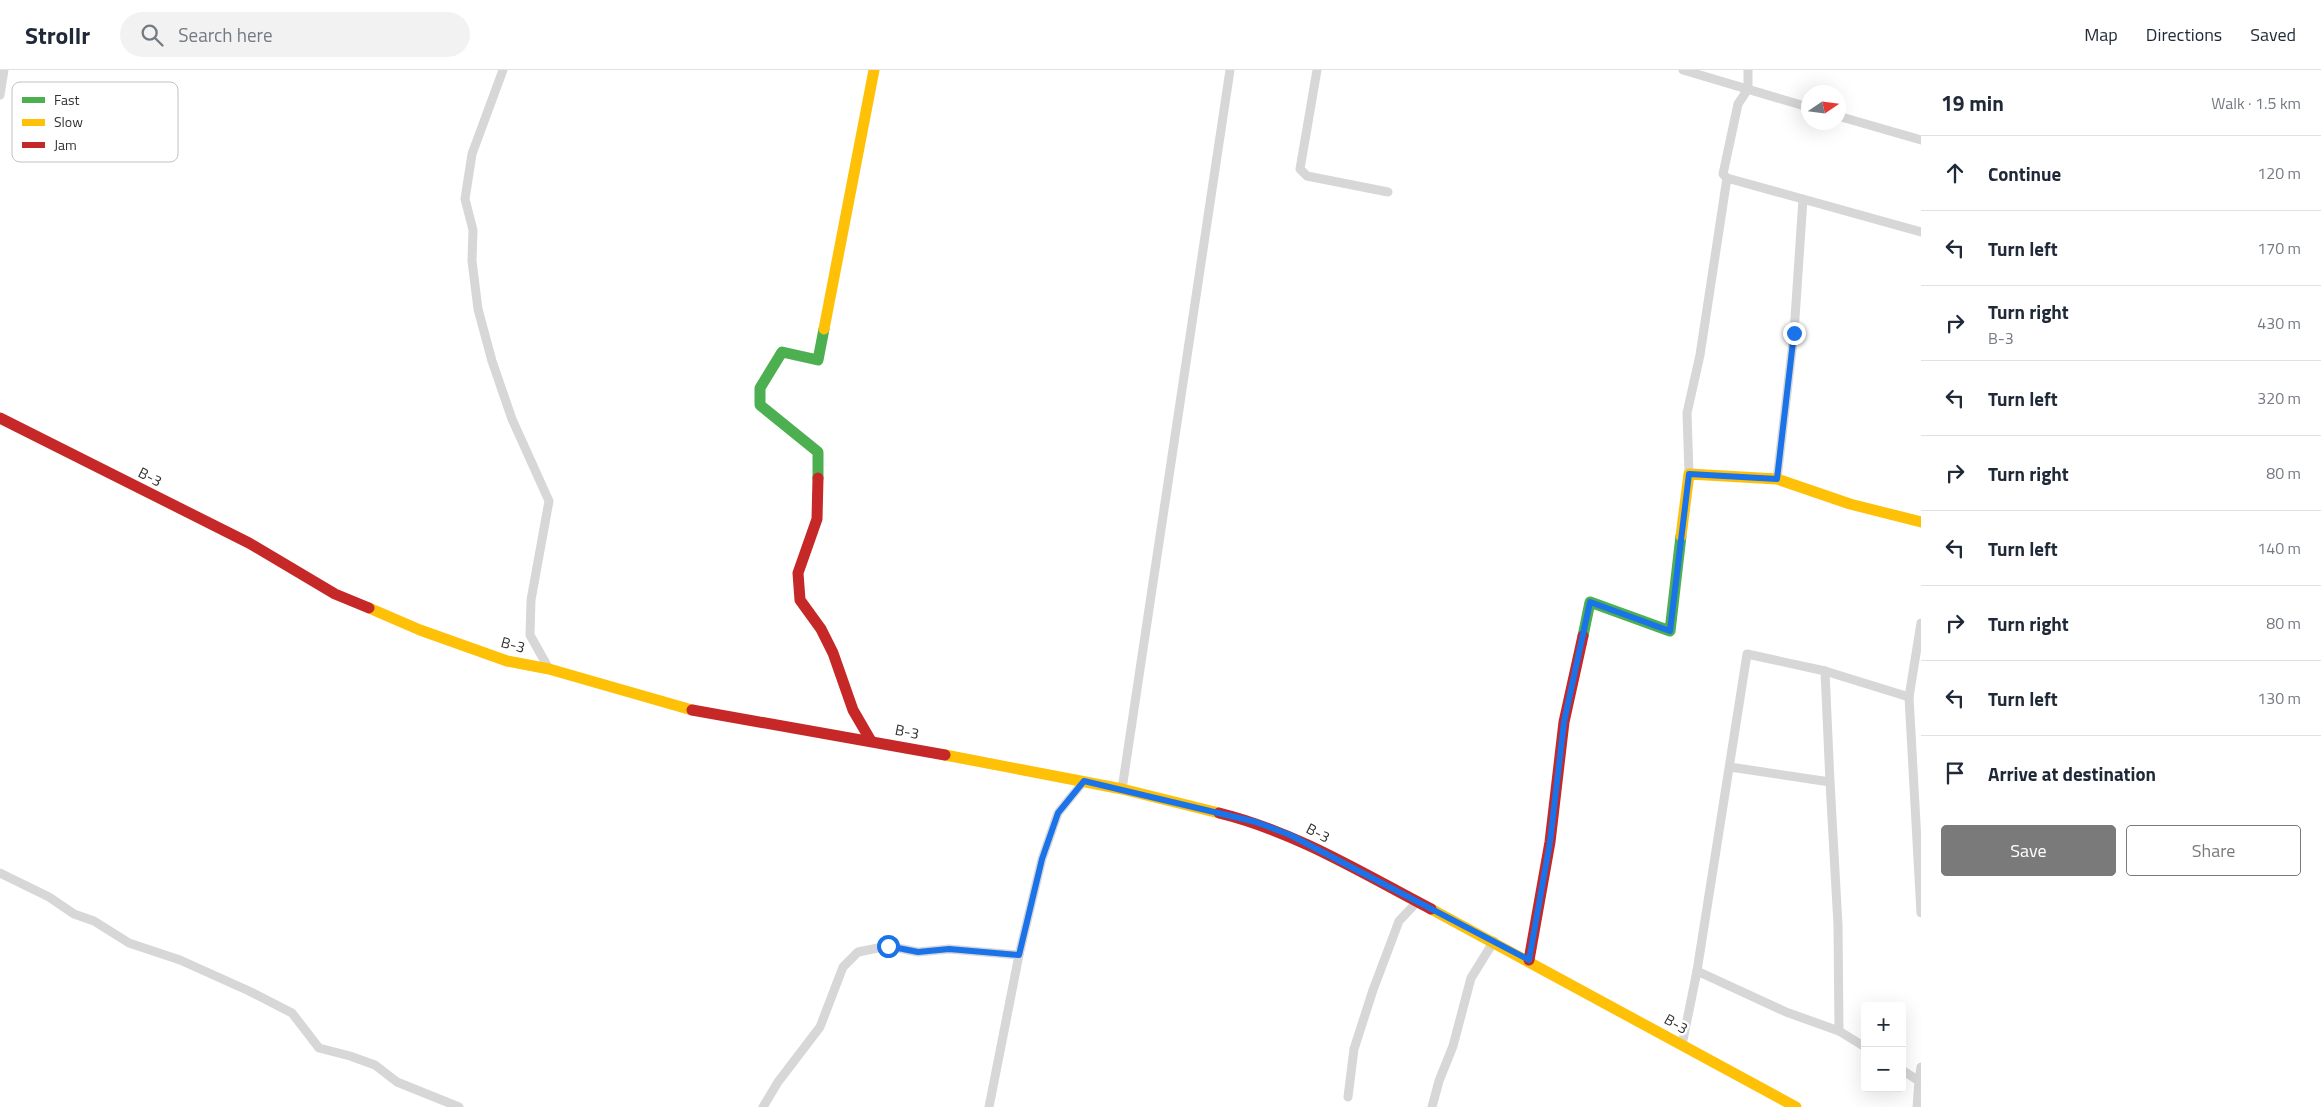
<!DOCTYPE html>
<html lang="en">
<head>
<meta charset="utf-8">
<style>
  :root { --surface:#fff; --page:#f2f2f3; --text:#1f2937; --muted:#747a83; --line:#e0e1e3; --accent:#7a7a7a }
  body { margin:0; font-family:"Titillium Web",sans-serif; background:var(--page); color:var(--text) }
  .controls { position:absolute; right:15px; bottom:15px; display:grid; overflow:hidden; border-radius:5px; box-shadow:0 5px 20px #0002 }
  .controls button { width:45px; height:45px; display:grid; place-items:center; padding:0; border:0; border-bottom:1px solid var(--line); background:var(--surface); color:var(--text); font:25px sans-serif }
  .compass { position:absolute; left:1801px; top:15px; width:45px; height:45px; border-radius:50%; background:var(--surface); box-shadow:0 5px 20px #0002; rotate:77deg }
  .stop { position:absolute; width:15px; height:15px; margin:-11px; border:4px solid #1a73e8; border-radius:50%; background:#fff }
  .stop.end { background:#1a73e8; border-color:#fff; box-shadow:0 1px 5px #0008 }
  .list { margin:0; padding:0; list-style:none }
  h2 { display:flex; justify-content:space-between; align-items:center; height:65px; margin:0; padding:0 20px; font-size:21px }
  h2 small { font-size:16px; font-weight:400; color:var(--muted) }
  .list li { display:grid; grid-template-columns:32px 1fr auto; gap:15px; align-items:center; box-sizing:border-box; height:75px; padding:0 20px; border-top:1px solid var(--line) }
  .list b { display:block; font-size:19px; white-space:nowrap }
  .list p { margin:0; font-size:16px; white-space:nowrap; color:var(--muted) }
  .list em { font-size:16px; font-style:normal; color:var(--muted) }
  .actions { display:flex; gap:10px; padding:15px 20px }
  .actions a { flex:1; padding:11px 0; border:1px solid var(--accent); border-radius:5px; text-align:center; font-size:18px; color:var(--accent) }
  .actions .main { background:var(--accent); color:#fff }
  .icon { flex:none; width:28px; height:28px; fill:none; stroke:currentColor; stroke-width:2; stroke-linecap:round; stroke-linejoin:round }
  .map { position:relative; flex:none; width:1921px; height:1037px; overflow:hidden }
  header { display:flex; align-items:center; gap:30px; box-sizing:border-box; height:70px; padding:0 25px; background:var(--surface); border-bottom:1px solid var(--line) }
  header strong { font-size:24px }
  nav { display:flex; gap:28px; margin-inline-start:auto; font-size:18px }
  .search { width:350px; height:45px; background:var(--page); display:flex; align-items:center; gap:12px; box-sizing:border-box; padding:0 18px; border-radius:28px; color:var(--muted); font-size:19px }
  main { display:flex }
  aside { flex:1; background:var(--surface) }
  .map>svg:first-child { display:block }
</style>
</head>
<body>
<header>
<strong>Strollr</strong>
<div class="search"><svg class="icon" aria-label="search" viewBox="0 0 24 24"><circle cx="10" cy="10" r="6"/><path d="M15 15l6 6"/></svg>Search here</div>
<nav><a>Map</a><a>Directions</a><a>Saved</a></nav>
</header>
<main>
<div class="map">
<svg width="1921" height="1037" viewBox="0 0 1921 1037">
  <rect width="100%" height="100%" fill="#fff"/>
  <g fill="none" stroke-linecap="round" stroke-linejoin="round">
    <g stroke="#d7d7d7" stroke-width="9">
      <path d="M503 0 472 84 465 129 473 160 472 191 478 239 492 291 512 349 549 431 531 530 530 565 549 599"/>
      <path d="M1317 0 1300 99 1307 106 1388 122"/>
      <path d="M1683 0 1808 37"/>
      <path d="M1748 0V19L1738 34 1723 104 1727 108 1921 162"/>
      <path d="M0 25 4 0"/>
      <path d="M1838 46 1921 70"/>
      <path d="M1689 404 1687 343 1700 285 1727 108"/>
      <path d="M1777 409 1794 263 1803 129"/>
      <path d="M1921 553 1909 627 1921 843"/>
      <path d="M1825 601 1909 627"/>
      <path d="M1830 712 1838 855 1839 961 1865 977"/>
      <path d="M1122 719 1230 0"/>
      <path d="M0 803 49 827 74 844 94 851 129 873 180 890 249 921 292 943 319 978 350 986 375 995 397 1012 459 1037"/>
      <path d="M1697 901 1786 942 1839 961"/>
      <path d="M1682 975 1697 901 1747 584 1825 601 1830 712 1730 697"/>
      <path d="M1902 1000 1919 1011 1917 1037"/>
      <path d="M1919 1011 1921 997"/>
      <path d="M1348 1027 1354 979 1373 920 1399 851 1418 831"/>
      <path d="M763 1037 778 1012 820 957 843 897 858 882 888 876 918 882 949 879 1019 885 1042 789 1058 743 1084 711"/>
      <path d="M989 1037 1019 885"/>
      <path d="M1432 1037 1439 1011 1453 976 1471 908 1494 871"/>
    </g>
    <g stroke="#4caf50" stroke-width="11">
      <path d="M818 408V382L760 335V318L782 282 818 290 824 259"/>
      <path d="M1583 566 1590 532 1670 561 1681 466"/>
    </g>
    <g stroke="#ffc107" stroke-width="11">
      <path d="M824 259 874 0"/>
      <path d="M1681 466 1689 404 1777 409 1850 434 1921 452"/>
      <path d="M369 538 420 560 507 591 549 599 692 640"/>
      <path d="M945 685 1122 719 1219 743"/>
      <path d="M1431 839 1796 1037"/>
    </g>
    <g stroke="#c62828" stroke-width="11">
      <path d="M0 348 249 473 335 524 369 538"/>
      <path d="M818 408 817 449 798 503 800 530 821 559 833 583 853 640 871 671"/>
      <path d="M692 640 945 685"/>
      <path d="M1219 743C1296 762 1362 803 1431 839"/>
      <path d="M1529 890 1550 772 1564 652 1583 566"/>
    </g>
  </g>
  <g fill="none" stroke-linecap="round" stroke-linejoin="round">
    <path stroke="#1a73e8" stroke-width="6" d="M888 876 918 882 949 879 1019 885 1042 789 1058 743 1084 711 1256 752 1290 765 1529 890 1550 772 1564 652 1590 532 1670 561 1689 404 1777 409 1794 263"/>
  </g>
  <g text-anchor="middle" stroke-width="5" stroke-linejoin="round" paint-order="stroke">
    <g font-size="15" fill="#333" stroke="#fff">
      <text transform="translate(150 407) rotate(27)" y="5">B-3</text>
      <text transform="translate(513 575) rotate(15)" y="5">B-3</text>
      <text transform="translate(907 662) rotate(11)" y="5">B-3</text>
      <text transform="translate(1318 763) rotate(27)" y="5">B-3</text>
      <text transform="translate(1676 954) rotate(30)" y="5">B-3</text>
    </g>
  </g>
  <rect x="12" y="12" width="166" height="80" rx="8" fill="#fff" stroke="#c2c2c2" stroke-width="1"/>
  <rect x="22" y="27" width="23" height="6" fill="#4caf50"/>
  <rect x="22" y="49" width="23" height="7" fill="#ffc107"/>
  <rect x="22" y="72" width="23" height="6" fill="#c62828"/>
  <g font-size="14" fill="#333">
    <text x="54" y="35">Fast</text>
    <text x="54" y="57">Slow</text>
    <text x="54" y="80">Jam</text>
  </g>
</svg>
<div class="controls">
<button>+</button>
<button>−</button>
</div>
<svg class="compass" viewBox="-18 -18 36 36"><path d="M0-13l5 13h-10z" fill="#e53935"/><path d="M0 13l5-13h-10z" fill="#747a83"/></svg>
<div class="stop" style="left:888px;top:876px"></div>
<div class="stop end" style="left:1794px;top:263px"></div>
</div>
<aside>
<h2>19 min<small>Walk · 1.5 km</small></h2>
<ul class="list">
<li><svg class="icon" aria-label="ahead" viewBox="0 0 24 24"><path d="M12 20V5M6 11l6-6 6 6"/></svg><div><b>Continue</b></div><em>120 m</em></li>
<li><svg class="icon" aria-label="left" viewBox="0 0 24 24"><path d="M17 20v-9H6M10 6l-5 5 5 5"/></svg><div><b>Turn left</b></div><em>170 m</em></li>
<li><svg class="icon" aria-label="right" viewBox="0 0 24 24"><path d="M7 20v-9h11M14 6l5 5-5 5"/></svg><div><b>Turn right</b><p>B-3</p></div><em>430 m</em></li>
<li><svg class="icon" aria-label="left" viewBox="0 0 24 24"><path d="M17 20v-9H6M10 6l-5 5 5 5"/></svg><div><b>Turn left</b></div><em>320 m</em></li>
<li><svg class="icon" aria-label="right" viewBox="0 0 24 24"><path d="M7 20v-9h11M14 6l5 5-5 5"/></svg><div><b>Turn right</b></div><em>80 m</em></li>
<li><svg class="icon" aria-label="left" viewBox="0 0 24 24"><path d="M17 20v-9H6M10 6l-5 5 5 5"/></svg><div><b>Turn left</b></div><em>140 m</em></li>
<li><svg class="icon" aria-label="right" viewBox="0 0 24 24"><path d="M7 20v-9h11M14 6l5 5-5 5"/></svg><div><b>Turn right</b></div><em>80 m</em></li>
<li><svg class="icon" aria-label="left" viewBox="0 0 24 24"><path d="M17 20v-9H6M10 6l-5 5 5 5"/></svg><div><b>Turn left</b></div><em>130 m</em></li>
<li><svg class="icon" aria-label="arrive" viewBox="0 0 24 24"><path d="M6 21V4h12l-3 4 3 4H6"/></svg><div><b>Arrive at destination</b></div></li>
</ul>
<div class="actions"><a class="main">Save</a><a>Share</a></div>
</aside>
</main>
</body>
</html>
